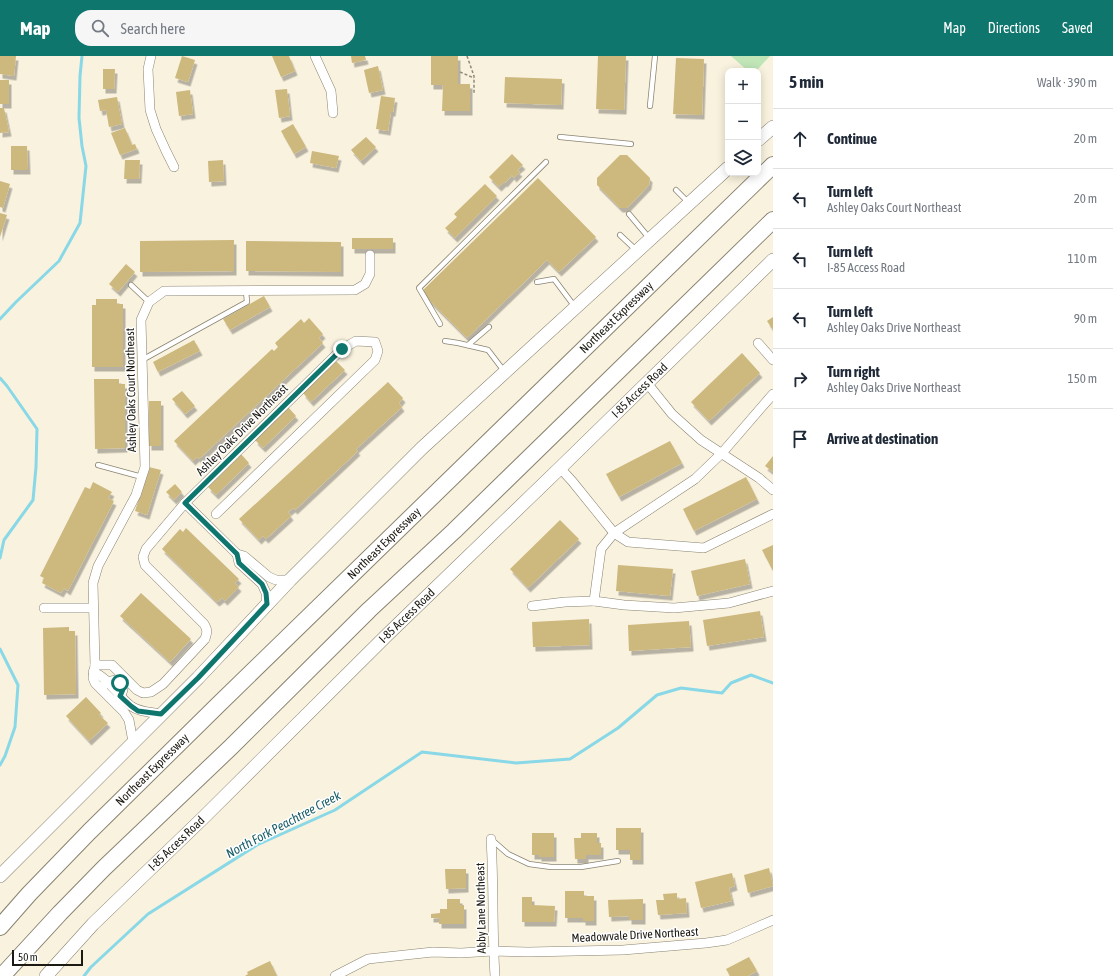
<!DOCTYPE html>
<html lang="en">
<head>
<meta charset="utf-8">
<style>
  :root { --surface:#fff; --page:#f6f6f7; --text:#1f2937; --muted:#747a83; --line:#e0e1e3; --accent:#0f766e }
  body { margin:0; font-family:"Asap Condensed",sans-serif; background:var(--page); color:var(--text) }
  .controls { position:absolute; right:12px; top:12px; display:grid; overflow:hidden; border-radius:8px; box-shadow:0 2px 10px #0003 }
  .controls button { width:36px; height:36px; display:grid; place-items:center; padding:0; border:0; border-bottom:1px solid var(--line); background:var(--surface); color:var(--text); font:20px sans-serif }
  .scale { position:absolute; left:12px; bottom:10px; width:71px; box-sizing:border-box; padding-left:4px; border:2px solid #1c1912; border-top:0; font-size:11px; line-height:14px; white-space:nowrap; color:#1c1912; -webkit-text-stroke:3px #fff; paint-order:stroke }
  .stop { position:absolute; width:12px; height:12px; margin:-9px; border:3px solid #0f766e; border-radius:50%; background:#fff }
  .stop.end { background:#0f766e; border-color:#fff; box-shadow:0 1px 4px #0008 }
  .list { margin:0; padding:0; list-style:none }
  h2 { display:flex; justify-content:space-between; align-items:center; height:52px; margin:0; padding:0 16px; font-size:17px }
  h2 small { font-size:13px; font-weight:400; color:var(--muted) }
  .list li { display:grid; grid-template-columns:26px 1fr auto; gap:12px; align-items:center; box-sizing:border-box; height:60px; padding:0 16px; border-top:1px solid var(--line) }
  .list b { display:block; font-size:15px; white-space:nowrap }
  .list p { margin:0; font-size:13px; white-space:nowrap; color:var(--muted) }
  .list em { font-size:13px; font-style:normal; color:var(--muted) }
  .icon { flex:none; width:22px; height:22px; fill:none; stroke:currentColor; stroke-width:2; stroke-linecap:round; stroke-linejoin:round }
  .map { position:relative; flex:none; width:773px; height:920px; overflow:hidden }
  header { display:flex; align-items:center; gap:24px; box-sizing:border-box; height:56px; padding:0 20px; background:var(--accent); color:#fff }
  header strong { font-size:19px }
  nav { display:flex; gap:22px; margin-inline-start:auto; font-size:14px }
  .search { width:280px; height:36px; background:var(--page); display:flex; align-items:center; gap:10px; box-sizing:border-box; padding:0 14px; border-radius:16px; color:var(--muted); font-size:15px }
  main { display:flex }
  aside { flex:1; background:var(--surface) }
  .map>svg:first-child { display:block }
</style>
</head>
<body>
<header>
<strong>Map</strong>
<div class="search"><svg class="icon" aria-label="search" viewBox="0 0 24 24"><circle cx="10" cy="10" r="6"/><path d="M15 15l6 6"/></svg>Search here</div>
<nav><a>Map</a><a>Directions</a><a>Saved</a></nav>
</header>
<main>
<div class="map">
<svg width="773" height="920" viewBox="0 0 773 920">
  <defs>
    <filter id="shadow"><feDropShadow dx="2.5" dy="4.5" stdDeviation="0" flood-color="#0004"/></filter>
  </defs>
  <rect width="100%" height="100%" fill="#f9f2de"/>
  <path fill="#c0e6b8" d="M731 0H770L756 15H748Z"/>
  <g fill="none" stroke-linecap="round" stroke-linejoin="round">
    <g stroke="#89d8e7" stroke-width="3">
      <path d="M0 263 16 246 59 205 80 167 86 110 82 90 79 62 80 20 82 0"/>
      <path d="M0 322 7 330 37 373 36 411 33 444 4 484 0 502"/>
      <path d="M0 593 18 629 15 671 5 700 0 709"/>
      <path d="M84 920 91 911 148 858 257 789 335 754 422 696 516 707 570 703 618 672 657 639 681 632 722 637 731 627 751 619 773 627"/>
    </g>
  </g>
  <g fill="#cdb87d" filter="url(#shadow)">
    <path d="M0 0H16L14 20 0 18Z"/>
    <path d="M182 0 195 4 188 26 175 22Z"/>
    <path d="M272 0H289L295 15 281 21Z"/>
    <path d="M351 0H365L366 4 352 7Z"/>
    <path d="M431 0H458V28H470V55H442L443 29H431Z"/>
    <path d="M598 0H626L624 54 596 53Z"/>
    <path d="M676 2 704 3 702 59 673 58Z"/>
    <path d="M378 10 383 34 369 37 364 14Z"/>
    <path d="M103 13H115L114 33H103Z"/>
    <path d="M505 21 562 23 561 49 504 47Z"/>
    <rect x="0" y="24" width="9" height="24"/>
    <path d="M287 33 290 60 279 62 275 34Z"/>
    <path d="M190 34 193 58 179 60 176 36Z"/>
    <path d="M381 40 395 42 393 56H391L388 75 376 73Z"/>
    <path d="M117 41 122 68 109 71 106 54 100 55 98 44Z"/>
    <path d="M0 52H4L9 76 0 77Z"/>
    <path d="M293 68 306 91 294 98 281 75Z"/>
    <path d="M125 72 132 89 135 88 137 93 120 99 111 77Z"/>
    <path d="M366 81 376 91 361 105 351 94Z"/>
    <path d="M11 90H27L28 114H11Z"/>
    <path d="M312 95 339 100 336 112 310 107Z"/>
    <path d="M512 98 523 109 517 114 520 116 514 122 512 119 505 127 504 126 499 131 489 121Z"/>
    <path d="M620 99H627L650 122 649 129 627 152H620L597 129V122Z"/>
    <path d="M125 104H140L139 123H124Z"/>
    <path d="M223 104 224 125 209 126 208 105Z"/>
    <path d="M538 122 596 181 559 216 547 204 467 282 421 236Z"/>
    <path d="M0 125 10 128 3 152 0 151Z"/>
    <path d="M485 128 497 140 455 182 445 172 457 161 454 158Z"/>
    <path d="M0 157 7 159 0 181Z"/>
    <rect x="352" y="182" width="41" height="11"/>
    <path d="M234 184V215L140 216V185Z"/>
    <path d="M246 185 341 186V216L246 215Z"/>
    <path d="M126 208 135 216 118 236 109 228Z"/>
    <path d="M264 240 270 251 230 274 223 263Z"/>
    <path d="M96 243H117V248H123V311H92V249H96Z"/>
    <path d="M773 261V274L767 265Z"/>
    <path d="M309 262 323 278 319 282 323 287 199 403 197 401 193 405 174 385 272 293 274 295 278 291 275 287 301 263 304 267Z"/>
    <path d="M194 284 200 295 158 316 153 306Z"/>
    <path d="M742 297 760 317 709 365 691 346Z"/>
    <path d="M336 305 345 314 311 346 303 337Z"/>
    <path d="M94 323H119V328H125V392L95 393Z"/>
    <path d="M388 326 403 342 399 347 402 351 356 393 358 395 295 454 293 452 288 456 291 460 266 483 263 480 259 484 239 463Z"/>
    <path d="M182 335 195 350 185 358 172 343Z"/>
    <rect x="149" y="345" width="12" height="45"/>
    <path d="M288 351 296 360 263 392 255 384Z"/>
    <path d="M670 385 682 407 619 441 606 418Z"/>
    <path d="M241 398 249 407 216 439 208 431Z"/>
    <path d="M773 400V416L765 410Z"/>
    <path d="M149 411 161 414 147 459 135 455Z"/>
    <path d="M746 421 757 443 694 475 683 453Z"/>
    <path d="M93 426 112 436 108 442 114 445 68 535 64 532 61 537 42 527 44 522 40 520 85 431 90 433Z"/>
    <path d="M175 428 182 436 174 444 166 436Z"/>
    <path d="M560 464 579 483 528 532 510 513Z"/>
    <path d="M186 472 239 523 235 527 239 531 225 545 222 542 217 546 162 493 180 473 183 476Z"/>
    <path d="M773 489V515L762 494Z"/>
    <path d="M745 503 750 528 697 540 691 515Z"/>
    <path d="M618 509 673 513 670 540 616 535Z"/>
    <path d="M141 537 191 583 170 606 120 560Z"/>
    <path d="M760 555 764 581 707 590 703 564Z"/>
    <path d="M589 563 590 589 533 591 532 566Z"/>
    <path d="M689 565 691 591 629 595 628 569Z"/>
    <path d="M69 571V575H75L76 638 44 639 43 572Z"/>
    <path d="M86 641 101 657 99 659 108 667 89 685 66 660Z"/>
    <path d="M616 772H641V804H630V794H616Z"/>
    <path d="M532 777H554V801H539V799H532Z"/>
    <path d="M581 777H597V787H601V799H586V803H575L574 782H581Z"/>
    <path d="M769 812 773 830 748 837 744 819Z"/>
    <path d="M445 813H466V832L446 833Z"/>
    <path d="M732 817 735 830 729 832 732 845 701 852 695 826Z"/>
    <path d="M565 835H584V840H594V865H583V862H565Z"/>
    <path d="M677 837V843L686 842 687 857 658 859 656 844H664L663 838Z"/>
    <path d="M522 841H532V849L555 850 554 866H522Z"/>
    <path d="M447 843H460V849H464V868H439V862H431V858L440 857V853H447Z"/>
    <path d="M643 843V864H629V860L609 861 608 844Z"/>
    <path d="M749 901 757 915 748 920H730L726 913Z"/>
    <path d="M270 905 277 920H245L248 918 247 916Z"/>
  </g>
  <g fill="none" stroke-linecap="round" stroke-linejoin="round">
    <defs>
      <g id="lane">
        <path d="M650 50 655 0"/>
        <path d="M560 81 631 88"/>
        <path d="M676 134 688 146"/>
        <path d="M629 158 650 183"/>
        <path d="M620 179 636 194"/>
        <path d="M537 226 554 223 575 251"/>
        <path d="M131 229 149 246"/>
        <path d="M440 268 419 232 546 106"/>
        <path d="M445 285 458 287 488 294 504 315"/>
        <path d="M468 289 489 271"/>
        <path d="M142 304 247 246 246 235"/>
        <path d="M98 409 142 421"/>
        <path d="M492 784 508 798 529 808 551 811H581L618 805"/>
      </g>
      <g id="street">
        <path d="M151 0 148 13 150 54 156 73 166 95 174 111"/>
        <path d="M315 0 331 35 333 57"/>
        <path d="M758 287 773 304"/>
        <path d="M647 327 672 358 701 384 759 422 773 434"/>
        <path d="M773 338 722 397 695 423 614 477 628 486 704 492 773 458"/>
        <path d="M560 412 572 425 614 477 601 493 594 545 624 549 674 552 729 547 773 535"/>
        <path d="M216 458 375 304 378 295 375 286 356 285 342 293 185 447 237 498 244 500 269 521 276 524H290"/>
        <path d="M237 498 239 507 262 528 266 537 267 548"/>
        <path d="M532 550 565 546 594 545"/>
        <path d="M44 552H93"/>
        <path d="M95 609H112L137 634 143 637 151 636 163 628 205 583C207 577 208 574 204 568L145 509 143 501 146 493 185 447"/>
        <path d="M93 616C108 621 118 641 131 650 139 656 150 656 161 658"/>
        <path d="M104 629 107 626 116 624 123 630C124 636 120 640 116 644"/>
        <path d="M133 686 129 664 124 656 95 627 93 622 95 609 93 527 98 510 136 439 145 411 141 264 149 246 164 235 355 234 365 228 370 218V199"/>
        <path d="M491 783C494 829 492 874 495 920"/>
        <path d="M335 920 368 903 433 896 461 897 493 895 528 896 623 894 706 887 727 884 748 875 773 864"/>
      </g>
      <g id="secondary">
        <path d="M758 84 773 71"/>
        <path d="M0 820 198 622 290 524 422 392 728 112"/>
        <path id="s1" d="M46 920 93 868 204 761 387 579 560 412 773 204"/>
      </g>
      <g id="highway">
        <path id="s2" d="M0 871 29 838 89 776 219 648 773 109"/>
        <path d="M2 920 60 857 104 812 231 691 369 554 454 475 773 164"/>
      </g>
    </defs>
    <use href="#lane" stroke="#898371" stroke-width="6"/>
    <use href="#street" stroke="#898371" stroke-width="10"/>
    <use href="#secondary" stroke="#898371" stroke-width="14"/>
    <use href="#highway" stroke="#898371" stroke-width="18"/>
    <g stroke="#8f8a7c" stroke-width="1.5" stroke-dasharray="3 2" stroke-linecap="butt">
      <path d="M467 0 474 20V38"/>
      <path d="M460 16 474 22"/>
    </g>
    <use href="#lane" stroke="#fff" stroke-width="4.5"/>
    <use href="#street" stroke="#fff" stroke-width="9"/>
    <use href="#secondary" stroke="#fff" stroke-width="13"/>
    <use href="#highway" stroke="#fff" stroke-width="16"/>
  </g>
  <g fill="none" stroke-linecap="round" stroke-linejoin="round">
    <path stroke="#0f766e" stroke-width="5" d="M120 627C125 632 123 634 120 640L131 650 138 655 161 658 198 622 267 548 266 537 262 528 239 507 237 498 185 447 342 293"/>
  </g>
  <g text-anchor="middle" stroke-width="3" stroke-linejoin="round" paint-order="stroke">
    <g font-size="12" fill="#1c1912" stroke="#fff">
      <text dy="4" stroke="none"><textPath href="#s2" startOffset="867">Northeast Expressway</textPath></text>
      <text transform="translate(131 334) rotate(-91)" y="4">Ashley Oaks Court Northeast</text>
      <text dy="4" stroke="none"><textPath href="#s1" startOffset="834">I-85 Access Road</textPath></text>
      <text transform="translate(242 374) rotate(-45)" y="4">Ashley Oaks Drive Northeast</text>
      <text dy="4" stroke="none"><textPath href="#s2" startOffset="543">Northeast Expressway</textPath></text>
      <text dy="4" stroke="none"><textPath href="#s1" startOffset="510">I-85 Access Road</textPath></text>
      <text dy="4" stroke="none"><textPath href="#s2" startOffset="219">Northeast Expressway</textPath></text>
      <text dy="4" stroke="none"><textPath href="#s1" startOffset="186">I-85 Access Road</textPath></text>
      <text transform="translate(481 852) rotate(-91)" y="4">Abby Lane Northeast</text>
      <text transform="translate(635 879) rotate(-3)" y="4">Meadowvale Drive Northeast</text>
    </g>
    <g font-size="13" font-style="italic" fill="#1d5f69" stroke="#fff">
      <text transform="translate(283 768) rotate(-28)" y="5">North Fork Peachtree Creek</text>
    </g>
  </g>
</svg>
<div class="controls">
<button>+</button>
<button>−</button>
<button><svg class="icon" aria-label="layers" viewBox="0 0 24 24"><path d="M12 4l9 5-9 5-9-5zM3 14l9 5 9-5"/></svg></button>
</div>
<div class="scale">50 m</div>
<div class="stop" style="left:120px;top:627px"></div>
<div class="stop end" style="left:342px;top:293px"></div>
</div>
<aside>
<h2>5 min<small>Walk · 390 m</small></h2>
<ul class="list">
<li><svg class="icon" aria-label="ahead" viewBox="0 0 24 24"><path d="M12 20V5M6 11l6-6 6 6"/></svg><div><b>Continue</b></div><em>20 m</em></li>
<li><svg class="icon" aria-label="left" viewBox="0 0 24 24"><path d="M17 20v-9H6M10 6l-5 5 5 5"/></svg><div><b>Turn left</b><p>Ashley Oaks Court Northeast</p></div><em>20 m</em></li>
<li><svg class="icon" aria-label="left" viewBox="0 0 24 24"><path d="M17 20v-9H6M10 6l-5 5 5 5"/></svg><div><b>Turn left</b><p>I-85 Access Road</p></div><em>110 m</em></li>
<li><svg class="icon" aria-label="left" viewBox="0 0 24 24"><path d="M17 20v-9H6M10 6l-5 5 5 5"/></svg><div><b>Turn left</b><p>Ashley Oaks Drive Northeast</p></div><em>90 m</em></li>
<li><svg class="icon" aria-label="right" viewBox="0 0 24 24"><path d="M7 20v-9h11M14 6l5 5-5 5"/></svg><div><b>Turn right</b><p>Ashley Oaks Drive Northeast</p></div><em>150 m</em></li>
<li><svg class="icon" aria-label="arrive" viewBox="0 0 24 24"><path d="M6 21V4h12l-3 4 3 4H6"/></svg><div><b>Arrive at destination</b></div></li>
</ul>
</aside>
</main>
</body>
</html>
